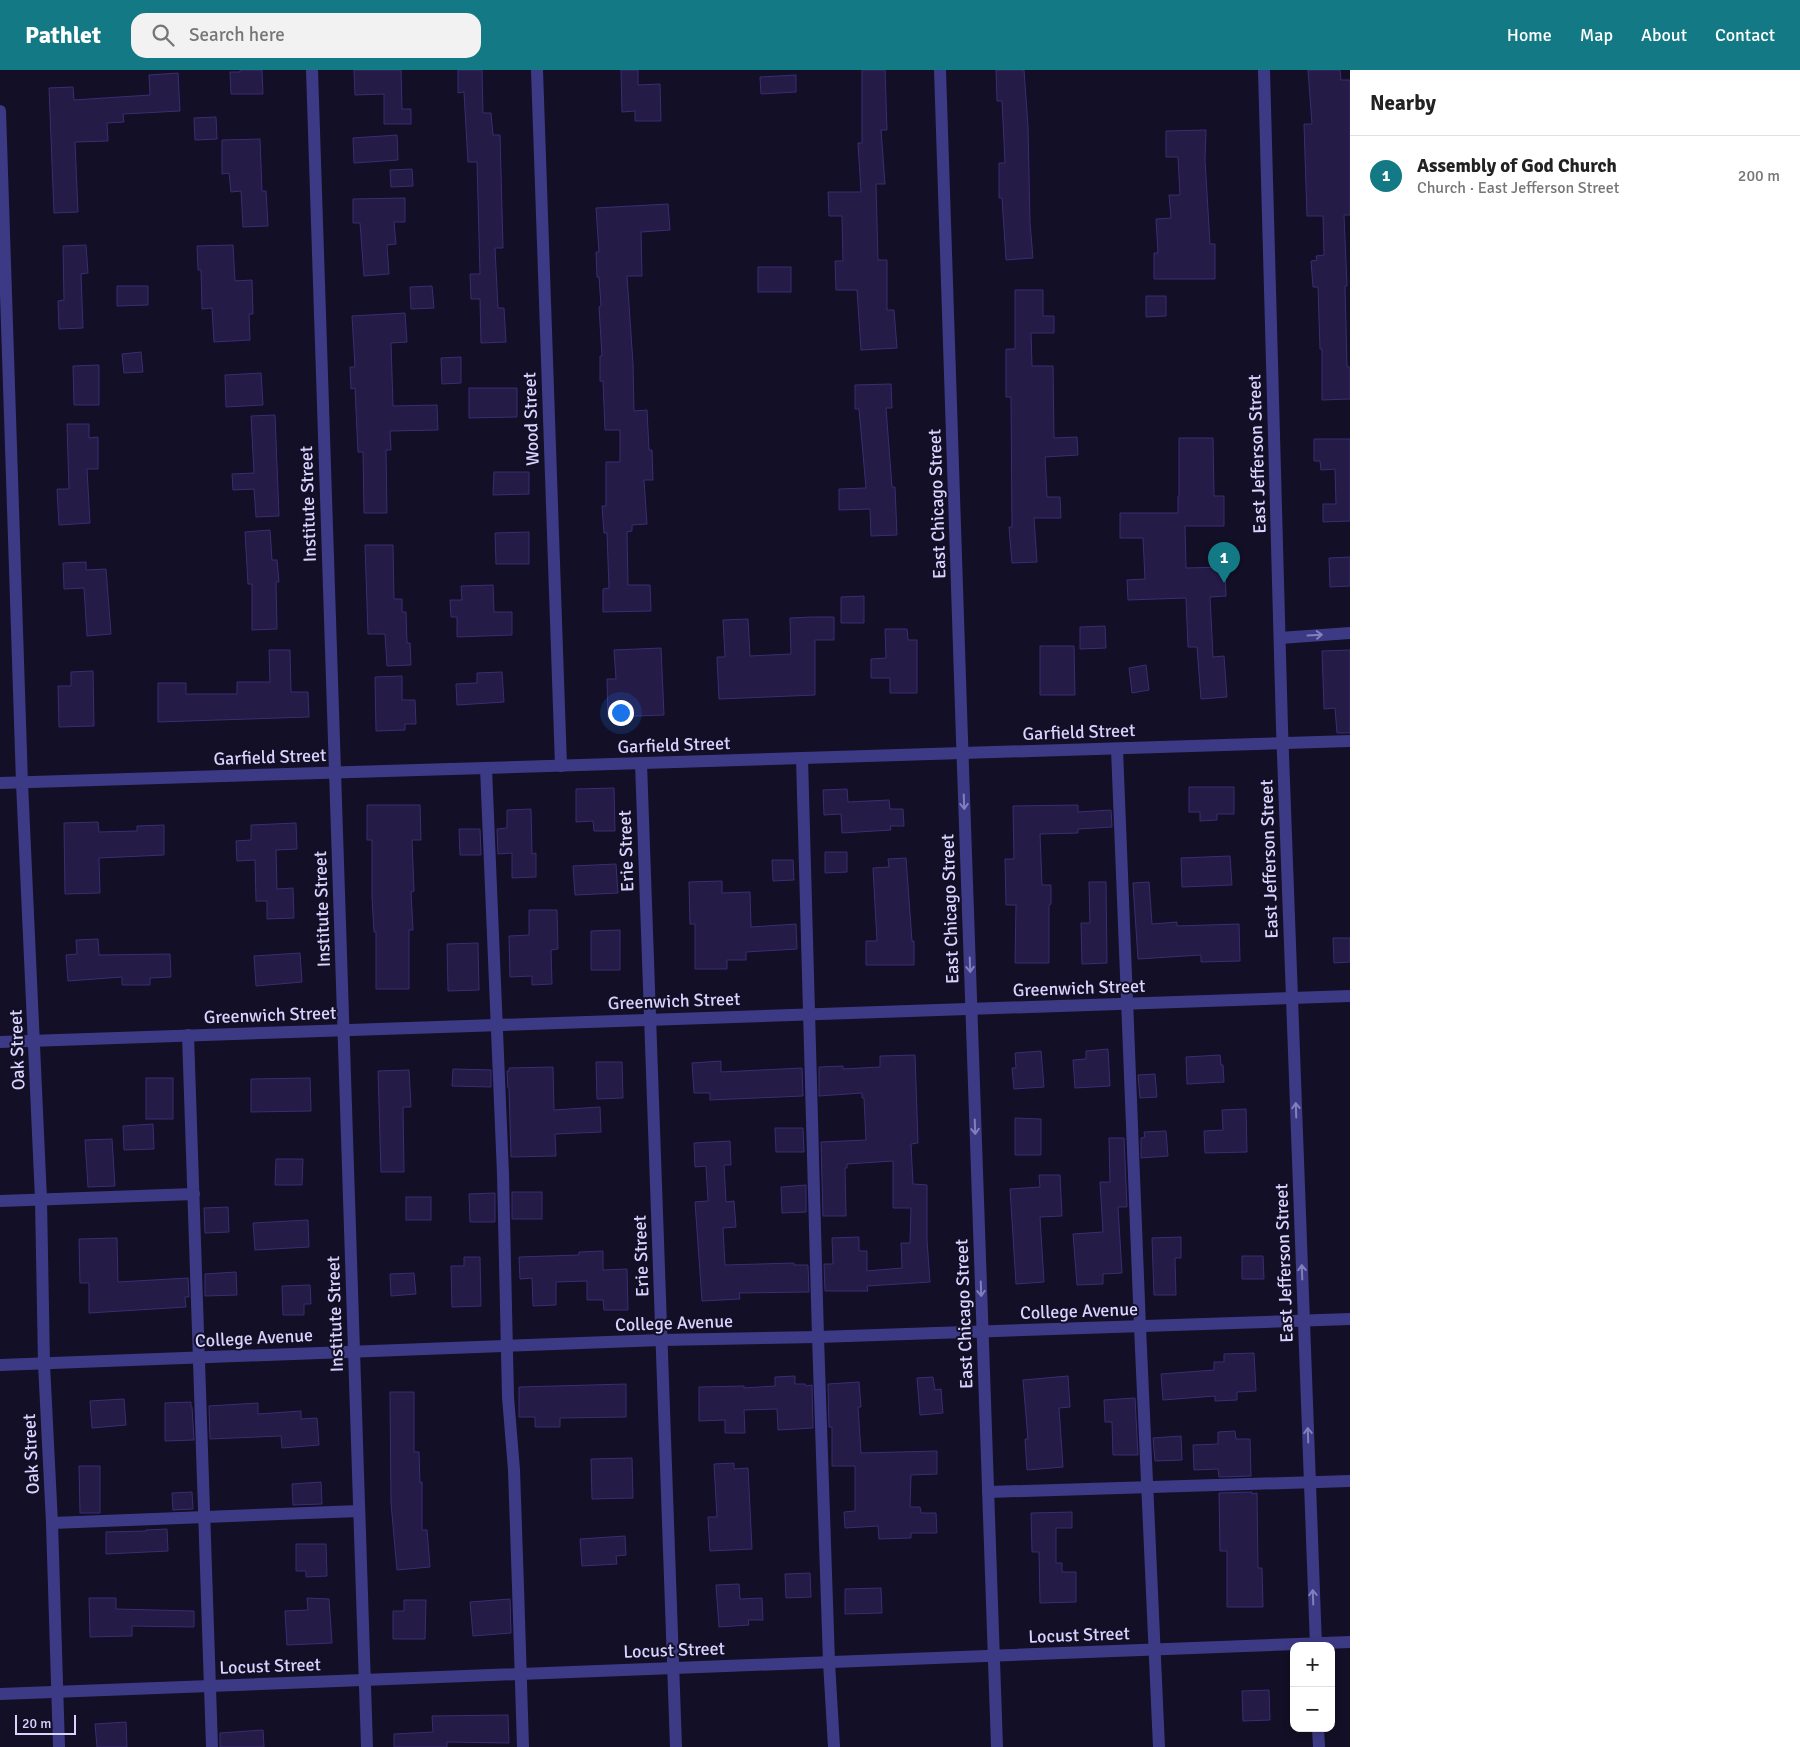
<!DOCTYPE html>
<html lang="en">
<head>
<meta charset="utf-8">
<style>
  :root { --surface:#fff; --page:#f2f2f2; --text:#222; --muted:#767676; --line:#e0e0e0; --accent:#137a85 }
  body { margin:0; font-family:Signika,sans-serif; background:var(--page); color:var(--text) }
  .controls { position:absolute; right:15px; bottom:15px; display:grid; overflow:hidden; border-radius:10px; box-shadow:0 2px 8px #0003 }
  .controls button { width:45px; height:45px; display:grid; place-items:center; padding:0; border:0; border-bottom:1px solid var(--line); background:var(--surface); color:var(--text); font:25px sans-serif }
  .scale { position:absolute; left:15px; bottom:12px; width:61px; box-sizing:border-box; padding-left:5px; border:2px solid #d9d4ff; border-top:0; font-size:14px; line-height:18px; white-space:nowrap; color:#d9d4ff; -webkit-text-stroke:4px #130f26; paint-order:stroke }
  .you { position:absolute; left:620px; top:642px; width:18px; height:18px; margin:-12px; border:4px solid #fff; border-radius:50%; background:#1a73e8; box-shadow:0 0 0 8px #1a73e833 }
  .badge { display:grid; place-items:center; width:32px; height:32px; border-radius:50%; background:var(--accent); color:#fff; font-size:16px; font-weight:700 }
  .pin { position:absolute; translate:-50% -41px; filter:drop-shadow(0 1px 2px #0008) }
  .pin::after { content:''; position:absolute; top:26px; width:18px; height:15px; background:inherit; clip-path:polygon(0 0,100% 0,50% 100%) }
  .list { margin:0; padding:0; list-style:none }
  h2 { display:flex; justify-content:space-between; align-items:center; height:65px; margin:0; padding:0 20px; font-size:21px }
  h2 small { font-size:16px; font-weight:400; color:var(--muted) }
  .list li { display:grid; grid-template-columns:32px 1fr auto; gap:15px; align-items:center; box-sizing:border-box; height:80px; padding:0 20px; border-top:1px solid var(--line) }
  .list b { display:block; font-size:19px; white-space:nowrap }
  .list p { margin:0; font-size:16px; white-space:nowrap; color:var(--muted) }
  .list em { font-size:16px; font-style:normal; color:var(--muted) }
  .icon { flex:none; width:28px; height:28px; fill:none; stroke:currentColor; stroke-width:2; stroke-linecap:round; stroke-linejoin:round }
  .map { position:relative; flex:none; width:1350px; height:1677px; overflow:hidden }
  header { display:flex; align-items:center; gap:30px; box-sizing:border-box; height:70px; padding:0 25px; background:var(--accent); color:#fff }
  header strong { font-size:24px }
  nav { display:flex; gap:28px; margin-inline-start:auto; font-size:18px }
  .search { width:350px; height:45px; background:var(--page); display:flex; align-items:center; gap:12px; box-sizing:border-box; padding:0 18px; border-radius:15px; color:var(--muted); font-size:19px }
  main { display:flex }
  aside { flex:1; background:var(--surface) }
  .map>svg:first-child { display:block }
</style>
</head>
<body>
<header>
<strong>Pathlet</strong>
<div class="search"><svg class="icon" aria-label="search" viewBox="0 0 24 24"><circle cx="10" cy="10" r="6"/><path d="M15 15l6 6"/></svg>Search here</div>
<nav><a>Home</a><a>Map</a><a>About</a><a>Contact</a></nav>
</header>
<main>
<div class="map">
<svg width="1350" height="1677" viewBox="0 0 1350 1677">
  <rect width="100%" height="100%" fill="#130f26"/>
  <g fill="#241b47" stroke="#3b2d73">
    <path d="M240 0H262L263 24H231L230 2H240Z"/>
    <path d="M354 0H401L402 39H411V54H384V24L355 25Z"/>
    <path d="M458 0H482L483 43H491L493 65H500L503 178H495L498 238H504L506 272 481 273 480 229H471L470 204H480L477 92H468L464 22 458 23Z"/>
    <path d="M621 0H638V15L660 14 661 51H635V41L622 42Z"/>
    <path d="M862 0H885L887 60H881L885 114H876L878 190H887V240H894L897 278 861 280 857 220H836L835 191H843L842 146H829L828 122H861L858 73H862Z"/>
    <path d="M996 0H1024L1028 56 1030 153 1033 188 1006 190 1002 128H999V93H1005L1002 31H997Z"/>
    <path d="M1308 0H1340L1341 10H1350V145H1344L1347 216H1345L1347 297H1350V329L1322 330V279H1320L1318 217H1313L1311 191 1317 190 1316 186 1324 185 1323 146H1307L1304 54H1312Z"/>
    <path d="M178 3 180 41 123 44 124 52 107 53 108 71 75 72 78 142 54 143 49 18 73 17 74 30 150 25 149 5Z"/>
    <path d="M796 5V22L761 24 760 7Z"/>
    <path d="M216 47 217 69 195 70 194 48Z"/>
    <path d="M1206 60 1205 90 1210 174H1215V209H1154V183H1158L1156 149 1171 148 1169 125H1180L1178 87H1166V61Z"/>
    <path d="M397 65 398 90 354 93 353 68Z"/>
    <path d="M260 69 262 121H266L268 156 243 157 241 121 231 122 229 103 222 104V70Z"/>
    <path d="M412 99 413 116 391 117 390 100Z"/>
    <path d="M405 128V152H394L396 174 387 175 389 204 364 206 360 153H353V129Z"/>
    <path d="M668 134 670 160 641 162 642 206H627L633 293 634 341 647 340 649 380H652L653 410H644L647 454 632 455V461L627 462 628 515H650L651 541 603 542V519L609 518 607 463H604L602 436H606V392H620V360H605L603 311H600V286H602L599 237 601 236 599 207H597L596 182H599L596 138Z"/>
    <path d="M86 175 88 203 81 204 83 258 59 259 58 231 64 230 63 176Z"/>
    <path d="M233 175 235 211 252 210 253 244H249L250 270 214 272 212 238 202 239 201 200H198L197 176Z"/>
    <rect x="758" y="197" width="33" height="25"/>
    <path d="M117 216H148V235L117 236Z"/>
    <path d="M432 216 434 238 411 239 410 217Z"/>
    <path d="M1015 220H1043V246H1054V263H1031L1032 296H1053L1054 368 1077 367 1078 385 1045 387 1047 427H1060L1061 448H1034L1037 492 1012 493 1009 457H1012L1011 327H1006V279H1015Z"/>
    <path d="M1146 226H1166V246L1146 247Z"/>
    <path d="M405 243 407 272 391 273 393 336 437 335 438 360 390 361 391 380H386L387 443H364L363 382H358L355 318 351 319 350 297H355L352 246Z"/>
    <path d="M141 282 143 302 124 303 122 284Z"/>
    <path d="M461 287V313L442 314 441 288Z"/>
    <path d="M99 295V335H74L73 296Z"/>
    <path d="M261 303 263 335 226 337 225 305Z"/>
    <path d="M891 314 892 338H886L892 417H895L897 465 871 466 870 439 839 440V419L866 418 859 339H855V315Z"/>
    <path d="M469 318H517V347L469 348Z"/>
    <path d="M275 345 279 446 256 447 254 419 233 420 232 404 254 403 251 346Z"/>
    <path d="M67 354H89V368L98 367V399H87L90 453 59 455 57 419H69Z"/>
    <path d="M1179 368H1213L1214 426H1224V456H1185L1186 498 1225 497 1226 526 1210 527 1213 587 1224 586 1227 627 1201 629 1197 577H1188L1186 528 1128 530 1127 510 1145 509 1143 468H1120V443H1178V426H1179Z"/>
    <path d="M1314 369H1350V451L1323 452V434H1336L1335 399 1321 400 1320 391H1314Z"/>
    <path d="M494 402H529V424L493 425Z"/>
    <path d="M270 460 272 490H277L279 512H276L277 559 252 560V514H248L245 462Z"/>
    <path d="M529 462V494H496L495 463Z"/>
    <path d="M365 475H393L394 529H402V542H406L407 573H410L411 595 387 596 385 564H368Z"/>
    <path d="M1350 487V516L1330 517 1329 488Z"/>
    <path d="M86 492V500L106 499 111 564 87 566 84 518 64 519 63 493Z"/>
    <path d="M493 515 494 542H512V565L457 567V547H451L450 530H462L461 516Z"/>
    <path d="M864 526V553H841V527Z"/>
    <path d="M812 547H834V570H815V625L719 629 717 587H725L723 550 748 549 750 586 791 584 790 548Z"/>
    <path d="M1105 556 1106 578 1080 579V557Z"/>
    <path d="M885 559H907L908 570H917V623H890V608H871V589L886 588Z"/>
    <path d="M1040 576H1074L1075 625H1040Z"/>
    <path d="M661 578 664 645 608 647 607 609H616L614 580Z"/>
    <path d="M269 580H290L291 622H308L309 647 158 652V613H186V624H237V612H270Z"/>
    <path d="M1350 580V663H1337L1335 638 1324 639 1322 581Z"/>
    <path d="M1146 595 1149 620 1132 623 1129 598Z"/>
    <path d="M93 601 94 656 59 657 58 616H71V602Z"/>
    <path d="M502 602 504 632 457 635 456 614 477 613V603Z"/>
    <path d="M402 606V630H415L416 654H405V660L376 661 375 607Z"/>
    <path d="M1189 717H1234V744H1217V750L1200 751V742H1189Z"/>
    <path d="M614 718 615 761H594L593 751 576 752V719Z"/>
    <path d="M847 719 848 732 889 730 890 739H903L904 756H890L891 760 842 763 841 744 824 745 823 720Z"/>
    <path d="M367 735H420L421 770H412L414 821 411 822 413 860H409V919H376V862H374L372 827V770H367Z"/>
    <path d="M1078 735V742L1111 740 1112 757 1078 759V763L1040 764 1042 815H1051V834L1049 835V893H1015L1016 835H1006L1005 789H1014L1013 736Z"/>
    <path d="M531 739 532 784 536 783V807L512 808V783L498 784 497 759 507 758V740Z"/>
    <path d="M98 752 99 762 137 761V756L164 755V785L99 788 100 823 65 824 64 753Z"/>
    <path d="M296 753 297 779 276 780 277 819 293 818 294 848 267 849V831H256L255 790 237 791 236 771 251 770V755Z"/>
    <path d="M459 759H480L481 785H460Z"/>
    <path d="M825 782H847V802L825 803Z"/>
    <path d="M1230 786 1232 815 1182 817 1181 788Z"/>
    <path d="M906 788 912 871H914V895H866V871H877L873 798 889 797 888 789Z"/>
    <path d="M772 790H793L794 810 773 811Z"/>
    <path d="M616 794 618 823 575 825 573 796Z"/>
    <path d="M722 811V823L750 822 751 857 796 854 797 879 746 882V890H727V899H695V854H690L689 812Z"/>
    <path d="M1089 812H1106L1107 893 1082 894 1081 853H1090Z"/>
    <path d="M1149 812 1152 854 1177 852V856L1239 854 1240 891 1201 892V885L1138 889 1133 813Z"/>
    <path d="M529 840H557L558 879 551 880 552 914 532 915V906L510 907 509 866 529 865Z"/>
    <path d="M620 860V900H591V861Z"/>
    <path d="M1333 868H1350V892L1334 893Z"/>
    <path d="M98 869 99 885 170 884 171 907 150 908V915H122V907L68 911 66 885 77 884 76 870Z"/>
    <path d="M478 873 479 920 448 921 447 874Z"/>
    <path d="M300 883 302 912 256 916 254 886Z"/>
    <path d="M1108 979 1110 1016 1075 1018 1073 990 1086 989V981Z"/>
    <path d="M1041 981 1044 1017 1014 1019 1012 998H1016L1015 983Z"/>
    <path d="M915 985 918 1073 911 1074 913 1114 927 1115V1170L930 1212 867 1216 868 1221H825L824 1194H833L832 1168 859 1167V1181H867V1201L902 1198 901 1173H910L911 1138H893V1091L847 1094V1098H845L846 1146H823L821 1072 866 1070 864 1028H862V1023L819 1026V997L843 996V999L880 997V986Z"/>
    <path d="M1220 985 1221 995H1223L1224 1012 1187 1014 1186 987Z"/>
    <path d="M721 991V1002L802 998 803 1026 710 1030V1023H694L692 993Z"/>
    <path d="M596 992H622L623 1028 597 1029Z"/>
    <path d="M553 997 554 1040 600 1037 601 1062 555 1064 556 1086 511 1087 509 1018H508L507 1001H509V998Z"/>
    <path d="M453 999 491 1000V1017L452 1016Z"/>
    <path d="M409 1000 411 1037H403L404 1102H381L378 1001Z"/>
    <path d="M1155 1004 1157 1027 1140 1028 1138 1005Z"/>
    <rect x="146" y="1008" width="27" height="41"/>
    <path d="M310 1008 311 1041 251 1042V1009Z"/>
    <path d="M1246 1039 1247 1082 1205 1083 1204 1061 1223 1060 1222 1040Z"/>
    <path d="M1015 1048 1041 1049V1085H1015Z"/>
    <path d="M153 1054 154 1079 124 1080 123 1056Z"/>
    <path d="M775 1058H803L804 1082H776Z"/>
    <path d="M1166 1061 1168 1086 1141 1088V1068L1145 1067 1144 1062Z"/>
    <path d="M1109 1068H1124L1127 1137H1118L1122 1203 1103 1204V1214L1077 1215 1073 1164 1103 1162 1100 1112H1110Z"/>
    <path d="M112 1069 115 1116 88 1117 85 1070Z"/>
    <path d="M730 1071 731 1095H724L726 1132 734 1131 736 1157 723 1158 725 1195 794 1193V1195H808L809 1222 739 1223 740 1229 702 1231 695 1132 708 1131 706 1096 695 1097 694 1073Z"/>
    <path d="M276 1089H303L302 1115H275Z"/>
    <path d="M1039 1105H1060L1062 1146 1040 1147 1044 1212 1016 1214 1010 1119 1040 1117Z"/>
    <path d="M806 1115V1142L782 1143 781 1117Z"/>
    <rect x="512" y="1122" width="30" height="27"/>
    <path d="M495 1123V1152H470L469 1124Z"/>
    <rect x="406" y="1127" width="25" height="23"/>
    <path d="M228 1137 229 1162 205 1163 204 1138Z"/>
    <path d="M308 1150 309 1177 255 1180 253 1153Z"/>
    <path d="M1181 1167V1188H1175L1176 1225H1154L1152 1168Z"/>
    <path d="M117 1168 118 1212 188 1208 189 1227H185L186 1237 89 1243V1213H80L79 1169Z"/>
    <path d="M603 1181V1200L627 1199 628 1240H604L603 1230H587V1211L556 1212V1235L533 1236 532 1208 520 1209 519 1187 579 1185V1182Z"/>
    <path d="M1242 1186H1263L1264 1209H1242Z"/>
    <path d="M464 1187H480L481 1236 452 1237 451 1196H464Z"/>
    <path d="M236 1202 237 1225 205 1226V1204Z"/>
    <path d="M414 1203 416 1224 391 1226 390 1204Z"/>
    <path d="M310 1215 311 1234H304V1245H283L282 1216Z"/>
    <path d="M1254 1283 1256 1321 1237 1322V1330L1215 1331V1326L1163 1330 1161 1304 1214 1300V1292H1224V1284Z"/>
    <path d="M795 1306V1314H805L806 1316 812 1315 813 1358 778 1360 777 1339 744 1340 745 1363H725V1350L699 1351V1317L744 1316V1318L775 1316V1307Z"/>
    <path d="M1068 1306 1070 1337 1059 1338 1063 1397 1027 1400 1025 1369H1028L1023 1310Z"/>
    <path d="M933 1307 935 1320 941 1319 943 1343 920 1345 917 1308Z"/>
    <path d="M859 1312 861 1337H858L861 1383 937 1381V1404L911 1405 910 1437H920L921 1443H936L937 1463H911V1468L879 1469 878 1456 845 1458 844 1442 855 1441V1396H832V1357H829L828 1314Z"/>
    <path d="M626 1314V1347L560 1348V1357H535V1347H519V1317Z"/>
    <path d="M390 1322H414V1382H419L420 1413 422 1412V1460H427L430 1497 397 1500 391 1433Z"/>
    <path d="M1135 1328 1138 1385H1113L1112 1352H1105L1104 1330Z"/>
    <path d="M124 1329 126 1355 92 1358 90 1331Z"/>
    <path d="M191 1332V1337H192L194 1370 165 1371V1333Z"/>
    <path d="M258 1333V1344L301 1341V1349L317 1348 319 1375 282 1378 281 1366 210 1369 209 1336Z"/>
    <path d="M1235 1361 1236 1369H1250L1251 1406 1219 1407 1218 1399 1194 1400 1193 1375 1218 1374V1362Z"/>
    <path d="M1181 1366 1182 1390 1155 1391 1153 1368Z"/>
    <path d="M632 1388 633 1428 592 1429 591 1389Z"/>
    <path d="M734 1393V1399L748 1398 752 1479 710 1481 708 1447H717L714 1394Z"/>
    <path d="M79 1396H100V1443H80Z"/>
    <path d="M321 1412 322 1434 293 1435 292 1414Z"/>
    <path d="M192 1422 193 1439 173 1440 172 1423Z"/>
    <path d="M1252 1422V1424L1257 1423 1258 1498H1262L1263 1537H1227V1481H1220L1219 1423Z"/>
    <path d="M1072 1442V1458H1056V1493H1062V1502H1076V1532L1040 1533 1039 1482H1032L1031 1443Z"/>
    <path d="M167 1459 168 1481 106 1484V1462L146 1461V1460Z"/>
    <path d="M625 1466 626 1485 616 1486 617 1494 582 1496 580 1469Z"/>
    <path d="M296 1474H326L327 1506 306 1507V1501H296Z"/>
    <path d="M810 1503 811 1527 786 1528 785 1504Z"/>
    <path d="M739 1514 740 1529 762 1528 763 1550H748L749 1555 719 1557 716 1515Z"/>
    <path d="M881 1518 882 1543 845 1544V1519Z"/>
    <path d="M89 1528H116V1539L194 1541V1557L132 1556V1566L90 1567Z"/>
    <path d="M307 1528 329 1529 332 1573 287 1575 285 1541 308 1540Z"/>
    <path d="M510 1529 511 1563 473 1566 470 1532Z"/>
    <path d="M404 1530H426L425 1569H393V1541H404Z"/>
    <path d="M1269 1620 1270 1650 1243 1651 1242 1621Z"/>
    <path d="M508 1645 509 1673 447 1672V1677H394V1664L433 1662 432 1646Z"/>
    <path d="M126 1652 127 1677H97L95 1654Z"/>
    <path d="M263 1660 264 1677H220V1663Z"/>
  </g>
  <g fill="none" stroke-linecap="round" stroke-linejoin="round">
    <g stroke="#3d3a85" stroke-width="12">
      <path d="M1280 568 1350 563"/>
      <path d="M1117 679 1140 1257 1159 1677"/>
      <path d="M802 688 818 1267 829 1592 834 1677"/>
      <path d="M486 698 503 1104 508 1327 514 1400 518 1517 523 1677"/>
      <path d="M188 965 212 1677"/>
      <path d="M0 1131 194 1124"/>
      <path d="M988 1422 1350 1411"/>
      <path d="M52 1453 359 1441"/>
    </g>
    <g stroke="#3d3a85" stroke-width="12">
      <path d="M312 0 367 1677"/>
      <path d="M537 0 561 696"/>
      <path d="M940 0 962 669 997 1677"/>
      <path d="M1264 0 1282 658 1316 1576"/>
      <path d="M0 41 22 713 41 1129 44 1294 52 1453 59 1677"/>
      <path d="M641 693 676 1677"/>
      <path d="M0 713 1350 671"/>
      <path d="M0 972 1350 926"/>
      <path d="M0 1295 661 1270 818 1267 1350 1249"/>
      <path d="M0 1624 1350 1572"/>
      <path d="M1318 1658 1319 1677"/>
    </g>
  </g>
  <defs><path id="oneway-shaft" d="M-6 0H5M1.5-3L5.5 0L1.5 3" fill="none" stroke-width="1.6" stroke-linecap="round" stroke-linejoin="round" transform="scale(1.25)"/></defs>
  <g stroke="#837fbc">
    <use href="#oneway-shaft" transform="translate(1315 565) rotate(-3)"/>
    <use href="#oneway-shaft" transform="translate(964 732) rotate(88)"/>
    <use href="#oneway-shaft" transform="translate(970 895) rotate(88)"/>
    <use href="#oneway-shaft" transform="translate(1296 1040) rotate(-92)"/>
    <use href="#oneway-shaft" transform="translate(975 1057) rotate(88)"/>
    <use href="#oneway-shaft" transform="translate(1302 1202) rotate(-92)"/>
    <use href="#oneway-shaft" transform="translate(981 1219) rotate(88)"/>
    <use href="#oneway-shaft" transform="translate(1308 1365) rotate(-92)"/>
    <use href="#oneway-shaft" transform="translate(1313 1527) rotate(-92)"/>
  </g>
  <g text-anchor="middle" stroke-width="4" stroke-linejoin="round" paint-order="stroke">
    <g font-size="18" fill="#d9d4ff" stroke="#130f26">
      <text transform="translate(531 349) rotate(-92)" y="6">Wood Street</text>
      <text transform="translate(1257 384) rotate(-92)" y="6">East Jefferson Street</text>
      <text transform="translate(308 434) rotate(-92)" y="6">Institute Street</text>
      <text transform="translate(937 434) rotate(-92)" y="6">East Chicago Street</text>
      <text transform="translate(1079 662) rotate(-2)" y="6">Garfield Street</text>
      <text transform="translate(674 675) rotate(-2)" y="6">Garfield Street</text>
      <text transform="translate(270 687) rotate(-2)" y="6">Garfield Street</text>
      <text transform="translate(626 781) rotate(-92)" y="6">Erie Street</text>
      <text transform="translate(1269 789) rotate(-92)" y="6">East Jefferson Street</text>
      <text transform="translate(322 839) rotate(-92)" y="6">Institute Street</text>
      <text transform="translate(950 839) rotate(-92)" y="6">East Chicago Street</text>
      <text transform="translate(1079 918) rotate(-2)" y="6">Greenwich Street</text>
      <text transform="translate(674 931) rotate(-2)" y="6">Greenwich Street</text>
      <text transform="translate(270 945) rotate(-2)" y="6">Greenwich Street</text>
      <text transform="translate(17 980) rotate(-92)" y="6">Oak Street</text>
      <text transform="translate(641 1186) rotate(-92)" y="6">Erie Street</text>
      <text transform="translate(1284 1193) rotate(-92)" y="6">East Jefferson Street</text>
      <text transform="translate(1079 1241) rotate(-2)" y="6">College Avenue</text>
      <text transform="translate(335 1244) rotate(-92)" y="6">Institute Street</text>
      <text transform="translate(964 1244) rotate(-92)" y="6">East Chicago Street</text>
      <text transform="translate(674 1253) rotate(-2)" y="6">College Avenue</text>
      <text transform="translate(254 1268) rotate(-3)" y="6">College Avenue</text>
      <text transform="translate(31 1384) rotate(-93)" y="6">Oak Street</text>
      <text transform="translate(1079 1565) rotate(-2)" y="6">Locust Street</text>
      <text transform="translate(674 1580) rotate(-2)" y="6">Locust Street</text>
      <text transform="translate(270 1596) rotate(-2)" y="6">Locust Street</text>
    </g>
  </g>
</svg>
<div class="controls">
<button>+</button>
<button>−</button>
</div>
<div class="scale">20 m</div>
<div class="you"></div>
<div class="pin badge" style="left:1224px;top:513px">1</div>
</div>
<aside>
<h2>Nearby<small></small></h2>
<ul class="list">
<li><span class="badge">1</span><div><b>Assembly of God Church</b><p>Church · East Jefferson Street</p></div><em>200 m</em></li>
</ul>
</aside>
</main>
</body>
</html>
